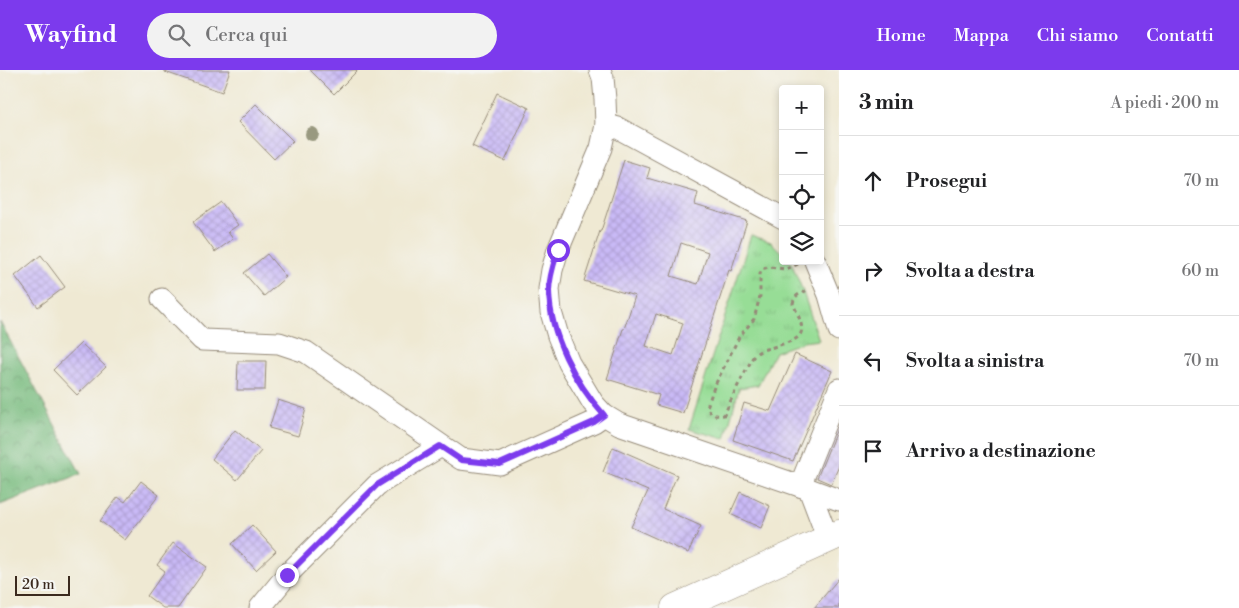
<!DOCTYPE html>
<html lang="it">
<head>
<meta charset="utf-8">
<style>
  :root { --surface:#fff; --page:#f2f2f2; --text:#202124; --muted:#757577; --line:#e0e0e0; --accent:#7c3aed }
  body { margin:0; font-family:"Libre Bodoni",serif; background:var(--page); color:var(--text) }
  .controls { position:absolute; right:15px; top:15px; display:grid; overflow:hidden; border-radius:5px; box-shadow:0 2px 8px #0003 }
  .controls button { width:45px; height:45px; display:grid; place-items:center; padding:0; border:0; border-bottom:1px solid var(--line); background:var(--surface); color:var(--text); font:25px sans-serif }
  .scale { position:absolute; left:15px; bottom:12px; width:55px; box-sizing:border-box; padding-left:5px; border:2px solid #3b2a1e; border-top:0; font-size:14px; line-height:18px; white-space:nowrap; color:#3b2a1e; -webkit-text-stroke:4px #f6f6f2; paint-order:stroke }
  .stop { position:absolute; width:15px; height:15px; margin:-11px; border:4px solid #7c3aed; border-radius:50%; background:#fff }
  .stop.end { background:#7c3aed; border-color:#fff; box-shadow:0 1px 5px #0008 }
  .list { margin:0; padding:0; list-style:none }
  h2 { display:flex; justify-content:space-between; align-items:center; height:65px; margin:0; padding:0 20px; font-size:21px }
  h2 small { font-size:16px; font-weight:400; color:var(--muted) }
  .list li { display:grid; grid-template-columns:32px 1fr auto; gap:15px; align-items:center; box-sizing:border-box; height:90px; padding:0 20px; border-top:1px solid var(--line) }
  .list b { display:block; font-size:19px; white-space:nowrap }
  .list em { font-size:16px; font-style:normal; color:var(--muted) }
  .icon { flex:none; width:28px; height:28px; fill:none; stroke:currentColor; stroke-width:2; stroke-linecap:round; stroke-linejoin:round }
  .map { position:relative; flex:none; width:839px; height:538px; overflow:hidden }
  header { display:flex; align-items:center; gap:30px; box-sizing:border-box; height:70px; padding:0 25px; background:var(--accent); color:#fff }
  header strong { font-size:24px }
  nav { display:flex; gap:28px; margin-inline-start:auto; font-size:18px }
  .search { width:350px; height:45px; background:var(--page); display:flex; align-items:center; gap:12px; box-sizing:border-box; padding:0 18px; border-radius:28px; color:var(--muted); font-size:19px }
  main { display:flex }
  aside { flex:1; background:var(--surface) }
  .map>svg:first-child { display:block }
</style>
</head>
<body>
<header>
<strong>Wayfind</strong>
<div class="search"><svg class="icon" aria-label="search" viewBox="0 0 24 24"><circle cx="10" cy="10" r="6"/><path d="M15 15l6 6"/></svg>Cerca qui</div>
<nav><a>Home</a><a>Mappa</a><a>Chi siamo</a><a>Contatti</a></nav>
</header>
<main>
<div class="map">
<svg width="839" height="538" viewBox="0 0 839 538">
  <defs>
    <pattern id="forest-crowns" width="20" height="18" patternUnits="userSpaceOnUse" patternTransform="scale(1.25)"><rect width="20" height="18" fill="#79bc7f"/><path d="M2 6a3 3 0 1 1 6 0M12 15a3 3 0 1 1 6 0" fill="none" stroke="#649967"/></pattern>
    <pattern id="park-tufts" width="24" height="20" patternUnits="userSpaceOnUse" patternTransform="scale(1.25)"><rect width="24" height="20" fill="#97dd96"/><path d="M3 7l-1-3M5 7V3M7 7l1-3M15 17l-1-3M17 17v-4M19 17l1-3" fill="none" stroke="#83be81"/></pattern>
    <pattern id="building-cross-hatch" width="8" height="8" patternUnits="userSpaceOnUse" patternTransform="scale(1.25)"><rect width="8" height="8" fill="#c9b9f6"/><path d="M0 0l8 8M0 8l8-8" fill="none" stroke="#ae9fd2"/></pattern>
  </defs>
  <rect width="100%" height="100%" fill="#f6f6f2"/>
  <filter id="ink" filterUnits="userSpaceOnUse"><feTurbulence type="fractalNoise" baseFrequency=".02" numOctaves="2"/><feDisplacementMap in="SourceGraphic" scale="10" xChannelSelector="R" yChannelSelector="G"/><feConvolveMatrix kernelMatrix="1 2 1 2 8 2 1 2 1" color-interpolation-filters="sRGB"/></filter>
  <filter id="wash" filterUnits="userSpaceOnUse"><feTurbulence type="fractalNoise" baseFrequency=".0096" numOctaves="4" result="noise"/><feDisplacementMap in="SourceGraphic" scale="20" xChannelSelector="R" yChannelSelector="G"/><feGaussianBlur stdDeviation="1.12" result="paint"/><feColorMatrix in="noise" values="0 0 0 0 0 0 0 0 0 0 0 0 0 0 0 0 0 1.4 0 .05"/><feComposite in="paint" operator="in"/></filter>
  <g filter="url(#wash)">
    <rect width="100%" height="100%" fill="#efe9d3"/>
    <path fill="url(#forest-crowns)" stroke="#5a734e" d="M0 252 81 404 0 435Z"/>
    <path fill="url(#park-tufts)" stroke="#69845a" d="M751 165 771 172 783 184V191L791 192 802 219 819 270 803 272 775 282 758 315 739 318 725 369 689 359Z"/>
    <g id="blocks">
      <g fill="url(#building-cross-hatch)" fill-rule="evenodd">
        <path d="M165 0H230L222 22 165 2Z"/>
        <path d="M310 0H358L334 24Z"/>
        <path d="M497 23 529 38 505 91 472 76Z"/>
        <path d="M256 34 293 71 274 89 238 52Z"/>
        <path d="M624 90 650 98 647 108 698 123 695 135 747 151 731 201 729 200 683 343 656 335 659 325 607 309 623 259H624L635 226 584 211 600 161H601ZM681 173 708 182 698 214 671 206ZM656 244 683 253 673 285 646 276Z"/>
        <path d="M221 132 238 155 228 162 233 169 215 182 193 152Z"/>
        <path d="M267 184 286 207 264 226 244 203Z"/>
        <path d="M41 185 65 217 38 237 15 206Z"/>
        <path d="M81 273 106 297 77 325 53 300Z"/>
        <path d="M795 284 832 301 793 391 733 370 744 333 770 341Z"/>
        <path d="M238 291H266L265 320H237Z"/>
        <path d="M278 330 306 339 298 366 269 358Z"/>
        <path d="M839 354V396L831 414 817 408Z"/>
        <path d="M235 360 261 381 237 410 212 389Z"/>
        <path d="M613 377 677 405 663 439 701 456 688 483 631 457 648 421 603 402Z"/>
        <path d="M141 411 159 425 125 470 100 451 118 427 125 432Z"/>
        <path d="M740 422 770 436 761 458 730 444Z"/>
        <path d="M252 455 276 481 256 500 232 474Z"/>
        <path d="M173 473 207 497 178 538H163L147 526 165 501 157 495Z"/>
        <path d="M839 508V538H814Z"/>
      </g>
    </g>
  </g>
  <g filter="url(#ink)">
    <use href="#blocks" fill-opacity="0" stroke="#958a78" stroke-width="1"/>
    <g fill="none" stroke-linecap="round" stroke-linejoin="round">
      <defs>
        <g id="minor">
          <path d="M600 0 603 8 605 29 606 55 601 78 558 180 552 200 549 219 551 242 558 266 569 293 593 333 604 345 619 354 809 419"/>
          <path d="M606 55 618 58 783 148"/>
          <path d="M815 191 829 225 839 260"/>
          <path d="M162 229 202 270 279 273 306 282 461 389 500 394 594 352 604 345"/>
          <path d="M800 416 839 319"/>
          <path d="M828 469 809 419 839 430"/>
          <path d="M260 538 287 505 377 415 441 376"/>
        </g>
        <path id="secondary" d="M675 538 839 464"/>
      </defs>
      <use href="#minor" stroke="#958a78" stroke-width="23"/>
      <use href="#secondary" stroke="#958a78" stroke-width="29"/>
      <path stroke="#958a78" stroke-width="3" stroke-dasharray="4 4" stroke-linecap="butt" d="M798 194 786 199 768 197 762 199 760 204V226L754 249 739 267 714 317 707 337C711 345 714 346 724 345 732 328 740 310 750 293 751 290 753 286 756 284 760 280 766 279 770 278 802 268 810 268 793 234 794 225 800 224 807 220"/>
      <use href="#minor" stroke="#fff" stroke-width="21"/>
      <use href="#secondary" stroke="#fff" stroke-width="28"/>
    </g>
    <circle fill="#999980" cx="312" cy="64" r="7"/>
  </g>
  <g fill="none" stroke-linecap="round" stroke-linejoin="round" filter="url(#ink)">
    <path stroke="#7c3aed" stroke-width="6" d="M287 505 377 415 440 376 461 390 500 394 594 352 604 345C575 313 550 265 549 221 549 207 554 193 558 180"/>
  </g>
</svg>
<div class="controls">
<button>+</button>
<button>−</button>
<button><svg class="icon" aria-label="locate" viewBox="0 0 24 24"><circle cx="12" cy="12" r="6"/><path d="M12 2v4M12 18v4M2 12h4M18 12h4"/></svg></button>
<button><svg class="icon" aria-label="layers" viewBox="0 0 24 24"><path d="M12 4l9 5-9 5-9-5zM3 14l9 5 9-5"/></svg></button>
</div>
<div class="scale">20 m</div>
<div class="stop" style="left:558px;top:180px"></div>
<div class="stop end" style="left:287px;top:505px"></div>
</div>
<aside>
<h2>3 min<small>A piedi · 200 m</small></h2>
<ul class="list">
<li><svg class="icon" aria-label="ahead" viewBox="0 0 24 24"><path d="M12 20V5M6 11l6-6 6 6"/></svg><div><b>Prosegui</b></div><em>70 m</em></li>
<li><svg class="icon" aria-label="right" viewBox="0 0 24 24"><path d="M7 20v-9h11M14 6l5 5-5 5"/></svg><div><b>Svolta a destra</b></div><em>60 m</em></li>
<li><svg class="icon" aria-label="left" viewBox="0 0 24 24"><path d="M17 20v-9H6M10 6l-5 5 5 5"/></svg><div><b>Svolta a sinistra</b></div><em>70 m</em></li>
<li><svg class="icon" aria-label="arrive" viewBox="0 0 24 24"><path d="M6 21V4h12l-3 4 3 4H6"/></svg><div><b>Arrivo a destinazione</b></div></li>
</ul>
</aside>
</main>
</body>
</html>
